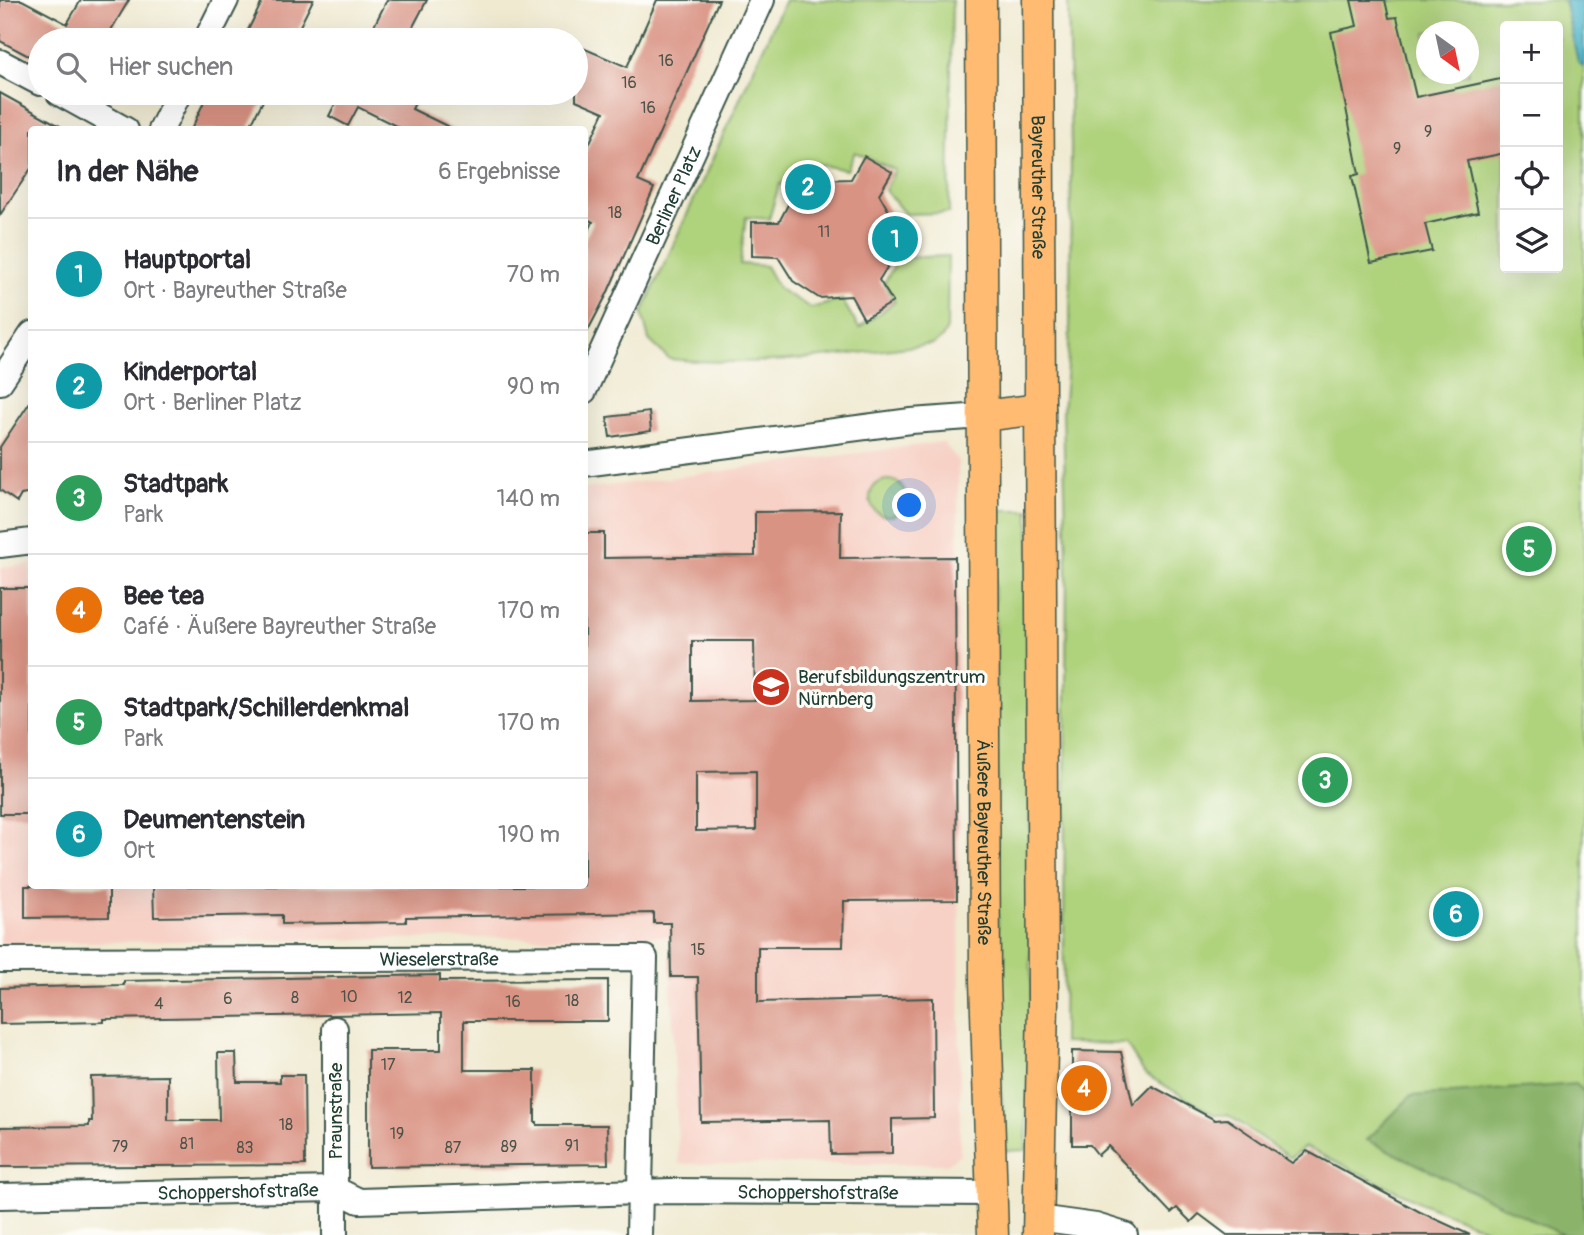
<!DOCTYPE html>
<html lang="de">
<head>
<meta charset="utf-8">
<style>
  :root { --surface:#fff; --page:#f2f2f3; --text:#2b2b33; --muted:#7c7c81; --line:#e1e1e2; --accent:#0f766e }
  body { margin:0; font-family:Pangolin,sans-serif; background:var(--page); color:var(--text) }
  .controls { position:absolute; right:21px; top:21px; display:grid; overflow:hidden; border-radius:7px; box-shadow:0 7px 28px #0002 }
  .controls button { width:63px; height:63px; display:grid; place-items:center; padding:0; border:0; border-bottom:2px solid var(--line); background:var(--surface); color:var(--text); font:35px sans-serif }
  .compass { position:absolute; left:1416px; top:21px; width:63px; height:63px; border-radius:50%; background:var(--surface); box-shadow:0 7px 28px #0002; rotate:147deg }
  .you { position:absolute; left:910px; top:506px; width:24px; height:24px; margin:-18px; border:5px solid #fff; border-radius:50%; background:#1a73e8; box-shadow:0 0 0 10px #1a73e833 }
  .badge { display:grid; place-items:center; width:46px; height:46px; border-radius:50%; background:var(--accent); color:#fff; font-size:23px; font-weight:700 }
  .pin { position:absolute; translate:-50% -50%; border:4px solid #fff; box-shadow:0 2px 7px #0006 }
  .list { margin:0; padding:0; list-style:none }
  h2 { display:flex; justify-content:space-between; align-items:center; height:91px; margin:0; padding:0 28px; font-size:30px }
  h2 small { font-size:23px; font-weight:400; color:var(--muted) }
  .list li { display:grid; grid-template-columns:46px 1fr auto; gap:21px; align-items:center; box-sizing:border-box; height:112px; padding:0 28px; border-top:2px solid var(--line) }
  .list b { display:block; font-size:26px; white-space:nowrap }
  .list p { margin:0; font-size:23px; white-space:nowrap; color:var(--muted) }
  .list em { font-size:23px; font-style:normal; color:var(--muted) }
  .icon { flex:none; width:38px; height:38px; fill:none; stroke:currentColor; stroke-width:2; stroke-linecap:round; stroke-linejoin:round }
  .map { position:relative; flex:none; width:1584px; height:1235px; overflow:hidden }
  .search { position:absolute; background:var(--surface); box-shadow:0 7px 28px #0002; left:28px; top:28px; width:560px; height:77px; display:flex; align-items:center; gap:18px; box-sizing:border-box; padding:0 24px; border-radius:38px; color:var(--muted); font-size:26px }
  .panel { position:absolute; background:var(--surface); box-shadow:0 7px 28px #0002; left:28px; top:126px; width:560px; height:763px; border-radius:7px }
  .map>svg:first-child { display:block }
</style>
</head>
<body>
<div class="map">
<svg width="1584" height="1235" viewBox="0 0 1584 1235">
  <rect width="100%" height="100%" fill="#fdfcf7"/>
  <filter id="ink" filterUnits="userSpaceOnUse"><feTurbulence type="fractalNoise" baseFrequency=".0143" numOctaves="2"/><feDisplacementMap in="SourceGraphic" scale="14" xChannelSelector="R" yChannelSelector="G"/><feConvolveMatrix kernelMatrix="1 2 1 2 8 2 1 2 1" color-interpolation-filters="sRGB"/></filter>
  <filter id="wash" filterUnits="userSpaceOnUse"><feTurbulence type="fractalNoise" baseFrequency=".00686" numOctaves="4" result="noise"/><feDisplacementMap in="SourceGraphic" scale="28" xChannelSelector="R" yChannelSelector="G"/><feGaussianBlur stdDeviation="1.57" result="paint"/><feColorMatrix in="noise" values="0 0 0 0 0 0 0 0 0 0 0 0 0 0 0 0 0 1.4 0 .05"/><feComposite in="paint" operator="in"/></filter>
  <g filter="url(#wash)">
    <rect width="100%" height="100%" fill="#f0ead1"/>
    <path fill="#f7d1c6" d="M943 442 958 461 960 1154 947 1164H679L669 936 0 943V568L31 564 32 886H584L585 489Z"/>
    <g fill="#afd27b" stroke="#678858" stroke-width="2" fill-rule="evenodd">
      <path d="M785 0H952L949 213 905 214 885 190 895 170 855 152 847 170 817 164 779 185 769 219 746 217 740 264 766 266 779 289 811 308 842 300 859 328 895 302 884 283 899 258 948 256 947 329 942 338 933 344C842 355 761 368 669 359L649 340 642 313Z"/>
      <path d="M1068 0H1584V1235H1500L1422 1203 1305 1147 1290 1158 1228 1115H1215L1145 1074 1126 1044 1063 1043 1067 567 1063 411 1070 332 1071 145ZM1505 26H1558V268H1505ZM1426 32H1468V74H1426Z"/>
      <circle cx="888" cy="498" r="18"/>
      <path d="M994 510H1029L1031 1013 1026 1150 1005 1151 999 1030Z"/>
    </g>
    <path fill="#8bb46b" stroke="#557850" stroke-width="2" d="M1576 1084 1584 1092V1235H1563L1367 1140 1411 1096Z"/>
    <path fill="#4db6cb" stroke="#367a80" stroke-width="2" d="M1564 0H1584V67L1578 62Z"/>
    <g id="blocks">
      <g fill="#d99383" fill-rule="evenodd">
        <path d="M0 0H22L67 24 81 0H129L105 40H40V62L0 41Z"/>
        <path d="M263 0H313L293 40H243Z"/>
        <path d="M387 0H427L406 40H367Z"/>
        <path d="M657 0H719L638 181 654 188 607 294 584 338V241L593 222 584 217V155L604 112 576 100V45L627 67Z"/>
        <path d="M1351 0H1385L1389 18 1397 17 1416 97 1505 78V153L1467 161 1478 212 1425 224 1432 251 1371 263 1352 176 1359 174 1331 32 1357 26Z"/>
        <path d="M0 93 67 130H32V167L0 215Z"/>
        <path d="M208 93H267L248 130H191Z"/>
        <path d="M328 93H420L412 109 455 130H404L358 107 348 126 329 116 338 98Z"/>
        <path d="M864 156 892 172 879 194 895 222V255L879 280 893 302 864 319 851 296 819 298 793 281 778 257 752 256V222H779L792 197 820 180 851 179Z"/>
        <path d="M32 399V493L21 495 17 502 0 490V447Z"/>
        <path d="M649 412 651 431 610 437 607 417Z"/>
        <path d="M841 511 840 558 955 557 957 900 844 901 843 947H758V1002L933 998 934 1118 892 1119V1153L831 1154 830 1120 701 1122 698 977H671L670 923H654V913L406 917V922L282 924V915L154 917 153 886H584V533H604V558L755 556V512ZM692 641H754L755 700 692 701ZM756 771V830L696 831V772Z"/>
        <rect x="0" y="588" width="32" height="226"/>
        <path d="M25 886H109V917L25 918Z"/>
        <path d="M440 975V981L608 980V1021H464V1070H535V1122H537V1125H607L608 1164 368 1167V1050H441V1013L104 1019V1022L0 1024V988L124 985V981Z"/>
        <path d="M1072 1051 1121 1052 1133 1105 1152 1086 1215 1120 1227 1119 1292 1163 1307 1151 1420 1212 1470 1235H1227L1199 1214 1191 1222 1177 1208 1171 1213 1108 1146 1098 1155 1090 1145H1072Z"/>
        <path d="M218 1053H236L237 1082H280V1075H304L305 1165 0 1167V1127L89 1126V1121H92L91 1077 168 1076V1120H219Z"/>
      </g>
    </g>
  </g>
  <g filter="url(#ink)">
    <use href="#blocks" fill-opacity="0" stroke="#3e574c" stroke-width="2"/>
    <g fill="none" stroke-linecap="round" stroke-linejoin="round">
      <defs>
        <g id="minor">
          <path d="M206 40 226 0"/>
          <path d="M0 62 40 83"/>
          <path d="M59 93 126 130"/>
          <path d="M161 130 179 93"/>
          <path d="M0 382 32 334"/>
          <path id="s1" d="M584 391 762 0"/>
          <path d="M584 464 911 421 983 416"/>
          <path d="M0 545 32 541"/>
          <path id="s2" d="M0 960 645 958 639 1235"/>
          <path d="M335 1029V1235"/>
          <path id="s3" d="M0 1196 335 1189 359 1201 671 1191 993 1193"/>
          <path d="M1038 1218 1096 1226 1125 1235"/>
        </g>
        <g id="major">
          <path id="s4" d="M981 0 985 981 993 1235"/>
          <path id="s5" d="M1038 0 1043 1003 1038 1235"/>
          <path d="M983 416 1040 409"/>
        </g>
      </defs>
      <use href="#minor" stroke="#3e574c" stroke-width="28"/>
      <use href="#major" stroke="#3e574c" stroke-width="33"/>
      <use href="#minor" stroke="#fff" stroke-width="24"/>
      <use href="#major" stroke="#febb71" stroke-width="30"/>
    </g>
  </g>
  <defs>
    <symbol id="school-disc" viewBox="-11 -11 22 22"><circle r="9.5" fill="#c8321e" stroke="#fdfcf7"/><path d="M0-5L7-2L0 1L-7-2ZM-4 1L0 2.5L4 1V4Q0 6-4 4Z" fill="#fff"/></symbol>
  </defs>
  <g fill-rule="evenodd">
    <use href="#school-disc" x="749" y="665" width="44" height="44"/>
  </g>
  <g text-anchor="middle" stroke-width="6" stroke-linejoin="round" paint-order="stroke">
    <g font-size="16" fill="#4e5248">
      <text x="666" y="66">16</text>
      <text x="629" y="88">16</text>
      <text x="648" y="113">16</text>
      <text x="1428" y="137">9</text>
      <text x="1397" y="154">9</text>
      <text x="615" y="218">18</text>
      <text x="824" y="237">11</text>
      <text x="698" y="955">15</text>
      <text x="349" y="1002">10</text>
      <text x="295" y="1003">8</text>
      <text x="405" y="1003">12</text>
      <text x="228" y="1004">6</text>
      <text x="572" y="1006">18</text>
      <text x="513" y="1007">16</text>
      <text x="159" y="1009">4</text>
      <text x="388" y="1070">17</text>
      <text x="286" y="1130">18</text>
      <text x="397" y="1139">19</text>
      <text x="187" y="1149">81</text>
      <text x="572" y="1151">91</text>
      <text x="120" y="1152">79</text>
      <text x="509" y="1152">89</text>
      <text x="245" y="1153">83</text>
      <text x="453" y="1153">87</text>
    </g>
    <g font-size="19" fill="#1f3d34" stroke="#fdfcf7">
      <text dy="7" stroke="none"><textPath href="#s5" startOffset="187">Bayreuther Straße</textPath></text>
      <text dy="7" stroke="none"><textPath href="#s1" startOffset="215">Berliner Platz</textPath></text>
      <text dy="7" stroke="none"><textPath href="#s4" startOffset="842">Äußere Bayreuther Straße</textPath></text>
      <text dy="7" stroke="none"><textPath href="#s2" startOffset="439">Wieselerstraße</textPath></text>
      <text transform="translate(335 1111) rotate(-90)" y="7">Praunstraße</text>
      <text dy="7" stroke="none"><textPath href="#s3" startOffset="238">Schoppershofstraße</textPath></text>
      <text dy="7" stroke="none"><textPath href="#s3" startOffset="821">Schoppershofstraße</textPath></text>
    </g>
    <g font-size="19" fill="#1f3d34" stroke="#fdfcf7" text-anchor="start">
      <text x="798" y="683">Berufsbildungszentrum<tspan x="798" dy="22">Nürnberg</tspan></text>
    </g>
  </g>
</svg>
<div class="controls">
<button>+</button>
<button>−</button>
<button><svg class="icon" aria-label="locate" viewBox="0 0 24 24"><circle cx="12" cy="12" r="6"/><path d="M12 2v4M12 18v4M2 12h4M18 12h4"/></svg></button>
<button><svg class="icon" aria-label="layers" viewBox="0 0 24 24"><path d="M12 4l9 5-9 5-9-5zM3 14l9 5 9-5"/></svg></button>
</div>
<svg class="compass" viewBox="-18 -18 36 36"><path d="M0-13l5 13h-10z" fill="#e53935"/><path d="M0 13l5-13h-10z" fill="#7c7c81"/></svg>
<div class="you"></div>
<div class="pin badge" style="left:895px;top:239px;background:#0f9aa8">1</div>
<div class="pin badge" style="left:808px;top:187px;background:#0f9aa8">2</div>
<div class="pin badge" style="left:1325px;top:780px;background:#2e9e5b">3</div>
<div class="pin badge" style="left:1084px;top:1088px;background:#e8710a">4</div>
<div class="pin badge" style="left:1529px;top:549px;background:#2e9e5b">5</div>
<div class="pin badge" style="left:1456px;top:914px;background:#0f9aa8">6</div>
<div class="search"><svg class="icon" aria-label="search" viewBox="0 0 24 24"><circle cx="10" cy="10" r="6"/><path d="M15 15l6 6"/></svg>Hier suchen</div>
<section class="panel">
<h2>In der Nähe<small>6 Ergebnisse</small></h2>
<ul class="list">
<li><span class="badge" style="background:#0f9aa8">1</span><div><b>Hauptportal</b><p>Ort · Bayreuther Straße</p></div><em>70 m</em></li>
<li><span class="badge" style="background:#0f9aa8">2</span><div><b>Kinderportal</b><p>Ort · Berliner Platz</p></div><em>90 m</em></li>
<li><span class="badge" style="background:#2e9e5b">3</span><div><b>Stadtpark</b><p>Park</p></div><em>140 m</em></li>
<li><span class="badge" style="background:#e8710a">4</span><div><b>Bee tea</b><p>Café · Äußere Bayreuther Straße</p></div><em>170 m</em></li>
<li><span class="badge" style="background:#2e9e5b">5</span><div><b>Stadtpark/Schillerdenkmal</b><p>Park</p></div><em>170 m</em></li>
<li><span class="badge" style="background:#0f9aa8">6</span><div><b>Deumentenstein</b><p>Ort</p></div><em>190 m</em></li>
</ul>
</section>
</div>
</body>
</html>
